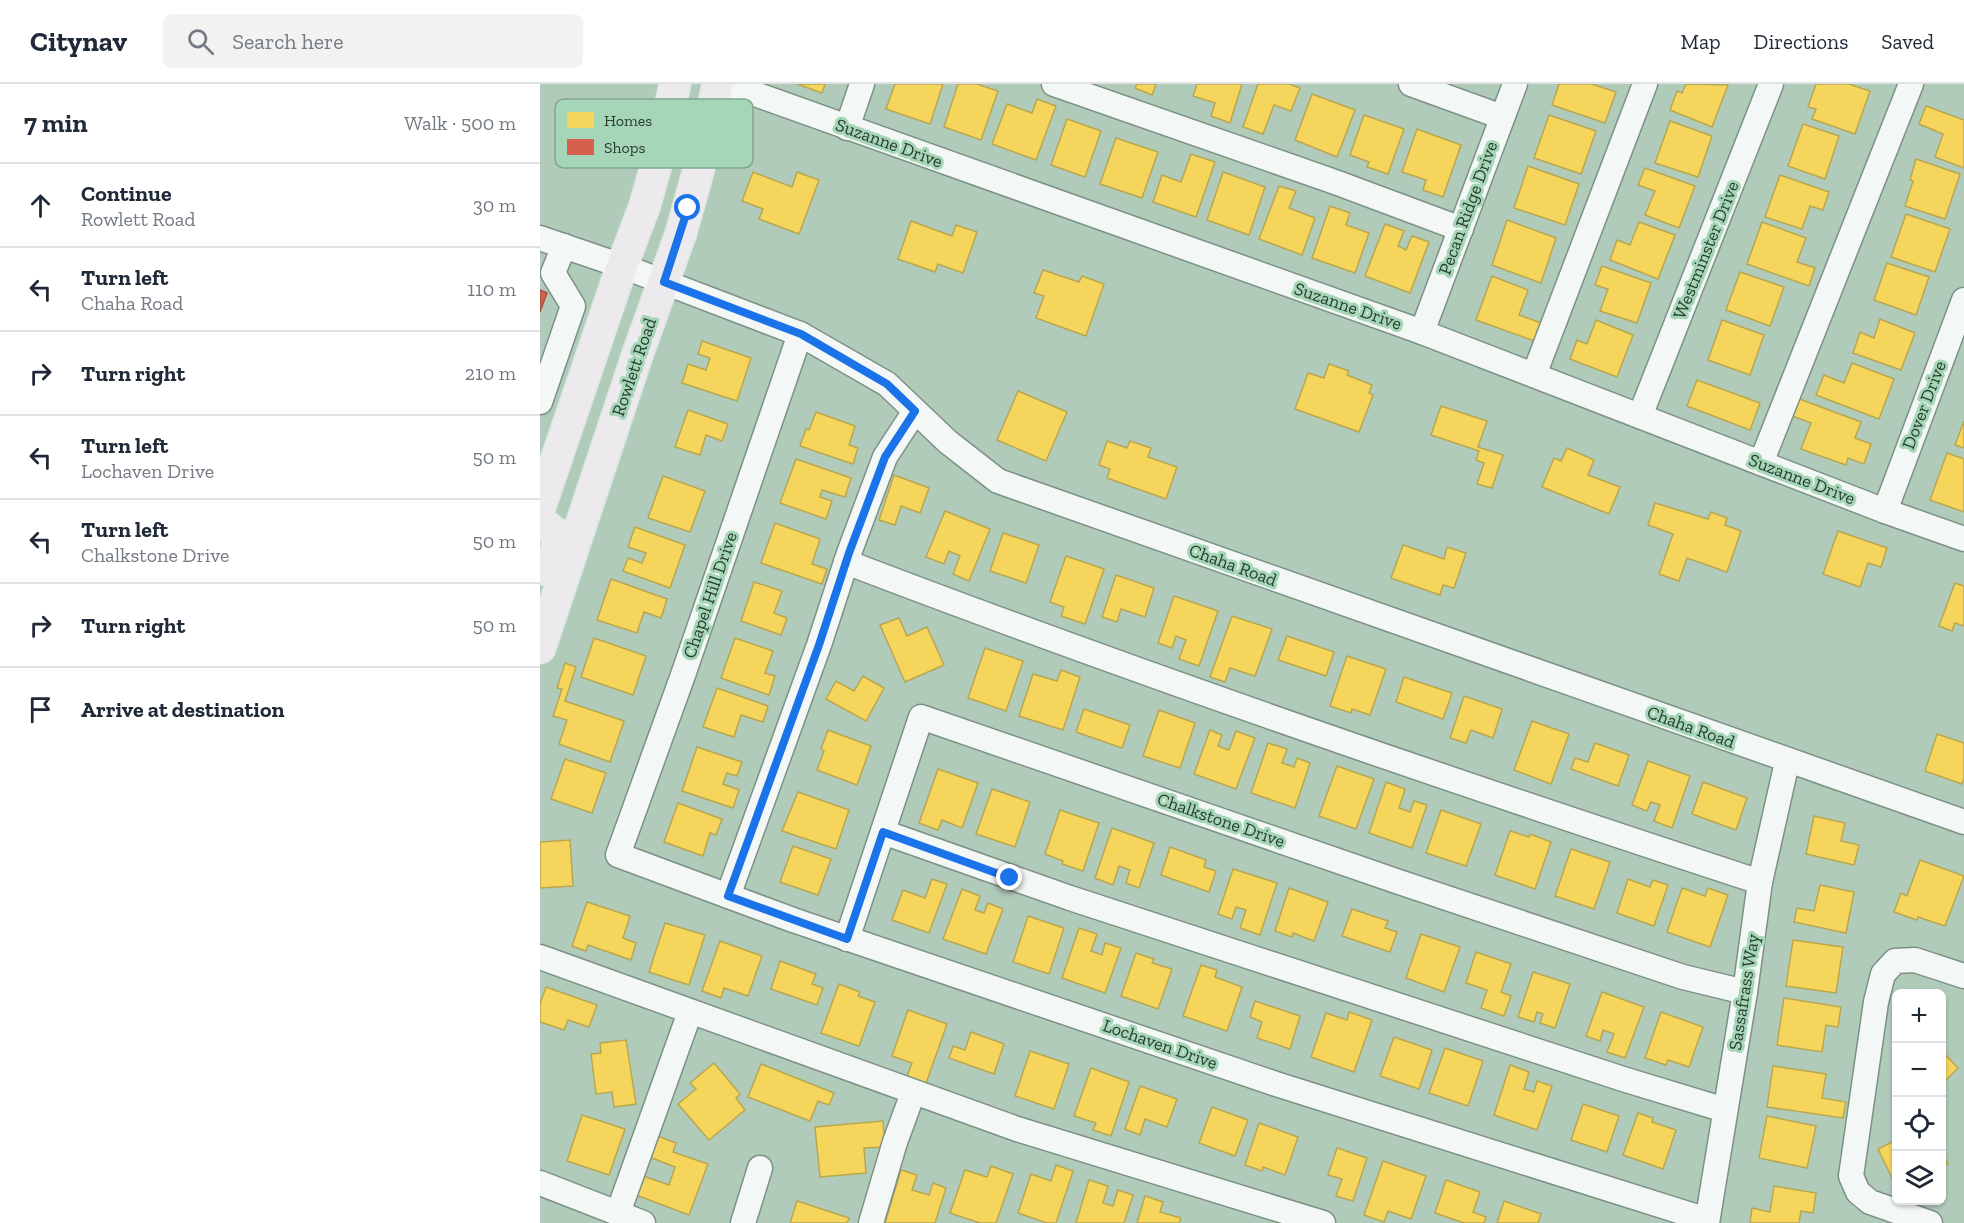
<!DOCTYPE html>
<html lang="en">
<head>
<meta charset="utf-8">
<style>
  :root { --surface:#fff; --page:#f2f2f3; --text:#1f2937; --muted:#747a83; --line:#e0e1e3 }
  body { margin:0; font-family:"Zilla Slab",serif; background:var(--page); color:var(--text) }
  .controls { position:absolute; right:18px; bottom:18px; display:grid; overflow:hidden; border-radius:9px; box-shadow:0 2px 4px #0004 }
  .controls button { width:54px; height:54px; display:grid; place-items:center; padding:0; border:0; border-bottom:2px solid var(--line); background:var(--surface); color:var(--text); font:30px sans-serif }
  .stop { position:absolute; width:18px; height:18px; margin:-14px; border:4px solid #1a73e8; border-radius:50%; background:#fff }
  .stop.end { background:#1a73e8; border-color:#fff; box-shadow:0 2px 6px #0008 }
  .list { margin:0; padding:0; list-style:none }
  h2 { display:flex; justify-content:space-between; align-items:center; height:78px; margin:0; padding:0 24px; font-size:26px }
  h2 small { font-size:20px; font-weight:400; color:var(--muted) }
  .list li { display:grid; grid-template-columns:39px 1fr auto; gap:18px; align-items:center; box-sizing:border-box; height:84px; padding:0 24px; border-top:2px solid var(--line) }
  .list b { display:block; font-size:22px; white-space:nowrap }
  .list p { margin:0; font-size:20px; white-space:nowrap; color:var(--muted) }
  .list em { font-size:20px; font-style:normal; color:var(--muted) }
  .icon { flex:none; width:33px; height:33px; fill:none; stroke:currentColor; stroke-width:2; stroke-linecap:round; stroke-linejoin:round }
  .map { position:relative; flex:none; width:1424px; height:1139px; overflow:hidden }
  header { display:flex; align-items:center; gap:36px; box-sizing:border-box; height:84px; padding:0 30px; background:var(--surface); border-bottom:2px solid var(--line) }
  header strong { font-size:28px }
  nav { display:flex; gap:33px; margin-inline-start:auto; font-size:21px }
  .search { width:420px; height:54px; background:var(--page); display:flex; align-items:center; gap:15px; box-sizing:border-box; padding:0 21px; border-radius:9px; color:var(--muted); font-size:22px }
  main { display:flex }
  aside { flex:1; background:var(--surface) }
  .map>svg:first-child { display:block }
</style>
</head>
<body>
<header>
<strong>Citynav</strong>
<div class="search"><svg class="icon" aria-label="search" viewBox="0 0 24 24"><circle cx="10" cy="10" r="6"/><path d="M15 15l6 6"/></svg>Search here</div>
<nav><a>Map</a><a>Directions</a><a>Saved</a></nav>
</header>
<main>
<aside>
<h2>7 min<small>Walk · 500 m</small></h2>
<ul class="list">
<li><svg class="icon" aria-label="ahead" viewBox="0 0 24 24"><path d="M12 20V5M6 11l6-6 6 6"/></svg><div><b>Continue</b><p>Rowlett Road</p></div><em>30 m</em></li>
<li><svg class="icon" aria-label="left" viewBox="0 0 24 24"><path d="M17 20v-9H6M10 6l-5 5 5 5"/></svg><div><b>Turn left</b><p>Chaha Road</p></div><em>110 m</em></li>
<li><svg class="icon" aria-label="right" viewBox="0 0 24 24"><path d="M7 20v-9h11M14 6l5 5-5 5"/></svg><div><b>Turn right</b></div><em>210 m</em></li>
<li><svg class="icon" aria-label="left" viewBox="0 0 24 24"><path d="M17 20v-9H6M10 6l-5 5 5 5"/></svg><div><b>Turn left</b><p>Lochaven Drive</p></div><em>50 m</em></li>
<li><svg class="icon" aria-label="left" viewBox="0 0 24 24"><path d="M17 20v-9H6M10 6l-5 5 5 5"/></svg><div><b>Turn left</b><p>Chalkstone Drive</p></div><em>50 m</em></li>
<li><svg class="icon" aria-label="right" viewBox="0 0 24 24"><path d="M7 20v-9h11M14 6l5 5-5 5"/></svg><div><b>Turn right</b></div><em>50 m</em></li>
<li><svg class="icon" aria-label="arrive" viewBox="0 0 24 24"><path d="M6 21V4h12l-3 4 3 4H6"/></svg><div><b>Arrive at destination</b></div></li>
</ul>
</aside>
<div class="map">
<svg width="1424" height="1139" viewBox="0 0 1424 1139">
  <rect width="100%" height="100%" fill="#b1cbbb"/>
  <g fill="#f6d55c" stroke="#b8a74f" stroke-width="1.5">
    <path d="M257 0H285L282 9Z"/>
    <path d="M355 0H403L390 40 346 25Z"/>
    <path d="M418 0H437L458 7 441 56 404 43Z"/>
    <path d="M597 0H616L612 11 595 4Z"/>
    <path d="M657 0H702L690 39 671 32 675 19 653 12Z"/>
    <path d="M718 0H749L760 4 751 27 734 21 723 50 703 43Z"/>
    <path d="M1019 0H1052L1076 8 1065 39 1012 21Z"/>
    <path d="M1146 0 1188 1 1172 43 1130 26 1137 7 1142 9Z"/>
    <path d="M1276 0H1309L1330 7 1315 50 1272 35 1276 25 1268 23Z"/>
    <path d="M772 10 815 26 797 73 755 56Z"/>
    <path d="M497 15 516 22 496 76 452 60 467 20 492 29Z"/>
    <path d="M1386 22 1424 36V84L1395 73 1403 50 1379 40Z"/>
    <path d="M824 31 864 45 848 90 827 83 829 78 810 71Z"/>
    <path d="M1009 31 1056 47 1041 90 994 74Z"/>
    <path d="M527 35 561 47 545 93 511 81Z"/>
    <path d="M1130 37 1172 52 1158 93 1115 79Z"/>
    <path d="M1263 40 1299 52 1285 95 1248 82Z"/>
    <path d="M877 45 921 61 903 113 883 106 886 96 862 88Z"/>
    <path d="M576 54 618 68 602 114 560 100Z"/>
    <path d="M651 70 675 78 656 133 613 118 622 91 641 98Z"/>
    <path d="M1376 75 1420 90 1405 135 1365 122 1373 97 1370 96Z"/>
    <path d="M988 82 1039 100 1025 141 974 124Z"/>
    <path d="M1105 84 1155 102 1139 144 1105 131 1115 107 1098 101Z"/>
    <path d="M213 88 252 103 257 88 279 96 259 150 219 135 223 125 202 117Z"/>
    <path d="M683 88 725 103 709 151 667 136Z"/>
    <path d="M1240 91 1289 108 1283 126 1270 122 1262 145 1225 133Z"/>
    <path d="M739 102 756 107 749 124 775 134 762 171 719 155Z"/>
    <path d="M790 122 810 129 806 141 829 149 815 189 772 174Z"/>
    <path d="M1366 130 1410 145 1395 188 1351 173Z"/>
    <path d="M967 136 1016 154 1001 199 952 181Z"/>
    <path d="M371 137 412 152 416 141 437 148 423 189 398 180 395 188 358 175Z"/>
    <path d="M1099 138 1135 151 1118 195 1070 176 1077 156 1090 161Z"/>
    <path d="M1222 138 1266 154 1257 178 1275 184 1269 202 1207 180Z"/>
    <path d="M845 140 864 147 858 162 866 166 872 152 889 158 870 209 825 192Z"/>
    <path d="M1347 179 1389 193 1376 231 1334 216Z"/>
    <path d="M1062 182 1111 199 1097 239 1060 227 1068 205 1055 201Z"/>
    <path d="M503 186 539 198 542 192 564 200 546 252 496 234 504 212 494 209Z"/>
    <path d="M1200 188 1244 203 1230 242 1186 226Z"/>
    <path d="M952 192 988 206 979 231 1004 240 997 258 936 236Z"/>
    <path d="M1340 235 1375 249 1361 286 1313 269 1320 248 1334 254Z"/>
    <path d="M1056 236 1093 251 1077 293 1030 275 1037 256 1047 260Z"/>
    <path d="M1182 236 1224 251 1210 291 1168 276Z"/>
    <path d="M162 257 211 274 197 317 142 299 148 280 166 286 170 274 158 270Z"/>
    <path d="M1312 279 1354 295 1339 335 1276 311 1284 291 1304 299Z"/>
    <path d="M789 280 809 287 807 291 832 301 829 309 833 311 819 348 755 325 768 289 784 294Z"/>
    <path d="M1157 296 1220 319 1210 346 1147 322Z"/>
    <path d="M478 307 527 328 506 377 457 356Z"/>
    <path d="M1257 314 1321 338 1315 354 1331 360 1324 380 1308 374 1306 381 1261 365 1271 339 1250 331Z"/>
    <path d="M901 322 947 337 938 363 963 371 952 404 937 400 944 379 936 376 939 367 891 351Z"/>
    <path d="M148 326 188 340 182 357 166 351 160 371 135 363Z"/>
    <path d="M276 328 315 342 309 361 318 364 313 380 260 362 266 345 269 346Z"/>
    <path d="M1424 337V364L1415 361Z"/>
    <path d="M567 357 587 364 590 357 611 364 608 373 637 383 626 415 567 394 570 385 559 381Z"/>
    <path d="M1027 364 1054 376 1048 391 1080 403 1069 430 1002 403 1014 374 1021 377Z"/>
    <path d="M1407 369 1424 375V428L1390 416Z"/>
    <path d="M256 375 311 394 305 413 282 406 280 413 292 417 286 435 240 419Z"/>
    <path d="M354 391 389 404 380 429 361 422 355 441 339 436Z"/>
    <path d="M123 392 165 407 150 448 108 434Z"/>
    <path d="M1115 419 1168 435 1171 428 1187 434 1185 441 1201 447 1187 488 1147 474 1139 497 1119 490 1133 450 1108 441Z"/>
    <path d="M405 427 450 445 429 497 413 490 420 472 409 467 404 480 386 473Z"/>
    <path d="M235 439 280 455 272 480 287 485 282 500 221 479Z"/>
    <path d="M95 443 145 461 130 504 83 487 88 474 102 479 106 469 88 463Z"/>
    <path d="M1298 447 1347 464 1341 483 1328 479 1320 503 1283 490Z"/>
    <path d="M463 449 499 461 486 499 450 487Z"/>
    <path d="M863 461 904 475 907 463 926 469 914 504 903 501 900 511 851 494Z"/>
    <path d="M526 472 564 485 545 540 521 532 524 523 510 518Z"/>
    <path d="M576 491 614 504 605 533 581 525 577 538 562 533Z"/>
    <path d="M71 495 127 515 121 534 104 528 97 549 57 536Z"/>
    <path d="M214 498 242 507 234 529 247 534 241 551 201 537Z"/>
    <path d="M1415 499 1424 502V542L1415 539 1412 547 1399 542Z"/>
    <path d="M634 512 678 527 659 582 639 575 646 556 636 552 632 564 618 559Z"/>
    <path d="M692 532 732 545 715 592 690 584 685 598 670 593Z"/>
    <path d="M359 534 367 552 387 543 404 581 365 598 340 541Z"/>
    <path d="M747 552 794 568 786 592 738 576Z"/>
    <path d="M54 554 106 572 93 611 41 593Z"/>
    <path d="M195 554 233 567 225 589 235 592 229 611 181 594Z"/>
    <path d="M445 564 483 577 466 627 428 614Z"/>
    <path d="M807 572 846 585 830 631 812 625 811 629 790 622Z"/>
    <path d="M25 579 36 583 25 617 84 637 70 678 19 660 27 636 13 632 22 605 17 604Z"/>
    <path d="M521 586 540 593 523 646 479 632 493 590 517 597Z"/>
    <path d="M323 592 344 604 326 637 286 615 296 597 314 607Z"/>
    <path d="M864 593 912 609 903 635 856 618Z"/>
    <path d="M177 604 228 622 223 638 201 631 194 653 163 643Z"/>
    <path d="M924 612 962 625 953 654 931 646 926 659 910 654Z"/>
    <path d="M544 625 590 641 582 664 536 648Z"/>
    <path d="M619 626 655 639 640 684 603 672Z"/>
    <path d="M992 637 1029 650 1011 700 974 686Z"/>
    <path d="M288 646 331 662 317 701 277 686 284 667 281 665Z"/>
    <path d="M670 646 682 651 678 662 689 666 696 647 715 654 696 705 654 690Z"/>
    <path d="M1397 650 1424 659V694L1422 700 1385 687Z"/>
    <path d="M728 659 747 665 742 679 754 683 757 674 770 679 755 724 711 709Z"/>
    <path d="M1055 659 1089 671 1078 702 1031 685 1035 674 1048 678Z"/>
    <path d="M157 663 202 678 197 692 187 689 183 700 199 706 193 724 142 707Z"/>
    <path d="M25 675 66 689 52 729 11 715Z"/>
    <path d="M1108 677 1150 692 1132 744 1114 737 1120 721 1111 718 1107 727 1092 721Z"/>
    <path d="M797 682 834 695 816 745 779 732Z"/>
    <path d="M398 685 438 699 422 744 402 736 398 746 379 739Z"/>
    <path d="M846 698 865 705 859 724 870 728 874 717 887 721 872 764 829 749Z"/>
    <path d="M1163 698 1207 714 1196 746 1152 730Z"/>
    <path d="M452 705 490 718 475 763 436 750Z"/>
    <path d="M258 708 309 726 296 765 242 747Z"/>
    <path d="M138 719 182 735 176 751 170 749 163 772 124 758Z"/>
    <path d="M520 726 559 739 543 787 522 780 523 777 505 770Z"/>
    <path d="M901 726 941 740 926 782 886 769Z"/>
    <path d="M1274 732 1305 739 1301 757 1319 761 1314 781 1266 770Z"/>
    <path d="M572 744 614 759 599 804 586 799 590 786 579 782 573 801 555 794Z"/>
    <path d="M970 747 989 753 990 750 1011 758 995 805 955 791Z"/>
    <path d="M30 756 33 802 0 804V758Z"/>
    <path d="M253 762 291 775 278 811 240 798Z"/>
    <path d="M630 763 666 776 664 783 676 787 669 808 621 791Z"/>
    <path d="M1031 765 1070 778 1054 825 1015 812Z"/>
    <path d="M1380 776 1424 792 1405 842 1378 833 1377 836 1354 828 1361 809 1367 812Z"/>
    <path d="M693 785 737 799 720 851 700 844 706 826 696 823 692 835 678 830Z"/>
    <path d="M392 795 407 800 389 849 352 836 363 806 385 814Z"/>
    <path d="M1088 795 1110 803 1113 796 1128 801 1114 842 1077 829Z"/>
    <path d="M1280 801 1314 808 1306 849 1254 838 1257 824 1274 827Z"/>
    <path d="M749 804 788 818 774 857 753 849 752 853 735 847Z"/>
    <path d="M1142 804 1165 812 1168 804 1188 811 1170 863 1127 848Z"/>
    <path d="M422 805 440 812 435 826 444 829 448 819 463 825 446 870 403 855Z"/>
    <path d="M47 818 90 832 83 854 96 859 91 876 48 861 46 867 32 862Z"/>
    <path d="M812 825 848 837 845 844 857 848 850 868 802 852Z"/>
    <path d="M488 832 524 844 509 890 473 878Z"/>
    <path d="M125 839 165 851 149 901 109 888Z"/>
    <path d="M539 844 557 850 551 867 562 871 565 859 581 864 565 909 522 894Z"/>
    <path d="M881 850 920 863 904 908 866 894Z"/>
    <path d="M1253 856 1303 863 1296 909 1246 902Z"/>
    <path d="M180 857 222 872 208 912 184 904 181 914 162 907Z"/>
    <path d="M936 868 971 880 961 908 971 912 964 932 941 924 947 906 926 899Z"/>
    <path d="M596 869 614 875 612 879 632 885 618 925 581 912Z"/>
    <path d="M240 877 276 890 272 900 283 904 277 921 231 905Z"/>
    <path d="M661 881 677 886 675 893 702 903 687 947 643 932Z"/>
    <path d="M993 888 1030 900 1015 944 1000 939 1003 930 997 928 994 938 978 933Z"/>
    <path d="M299 900 320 908 318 912 335 918 319 962 281 949Z"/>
    <path d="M6 903 57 921 49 943 28 936 24 946 0 938V920Z"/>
    <path d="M1062 908 1104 923 1085 974 1067 968 1074 950 1063 946 1060 957 1046 952Z"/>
    <path d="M1244 914 1301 923 1298 943 1286 941 1282 968 1237 961Z"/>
    <path d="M715 917 760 932 750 965 717 954 722 938 710 933Z"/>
    <path d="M368 926 407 940 385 1002 366 995 372 979 352 972Z"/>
    <path d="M809 928 832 936 814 988 771 973 786 929 807 936Z"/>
    <path d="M1121 928 1163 943 1149 983 1128 976 1126 981 1105 974Z"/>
    <path d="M431 948 464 960 454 990 409 974 413 962 425 966Z"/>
    <path d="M854 953 892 966 879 1005 840 992Z"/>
    <path d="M86 956 96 1020 74 1023 72 1008 56 1010 51 970 61 969 60 959Z"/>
    <path d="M905 964 943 977 928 1022 889 1009Z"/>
    <path d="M490 967 529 980 514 1025 475 1012Z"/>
    <path d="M1402 967 1418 984 1402 1000Z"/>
    <path d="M174 979 200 1010 196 1014 205 1026 169 1056 138 1020 156 1005 150 999Z"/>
    <path d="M221 980 294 1009 289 1021 278 1017 270 1037 208 1013Z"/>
    <path d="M970 981 989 988 984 1005 994 1008 997 997 1012 1002 997 1046 954 1031Z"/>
    <path d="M1233 982 1286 990 1282 1014 1306 1018 1303 1034 1227 1023Z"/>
    <path d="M551 984 589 998 571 1052 553 1046 556 1039 534 1032Z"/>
    <path d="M600 1002 637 1015 627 1043 605 1035 600 1051 585 1045Z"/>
    <path d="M1043 1020 1079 1032 1067 1068 1031 1056Z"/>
    <path d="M672 1023 708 1036 695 1072 659 1059Z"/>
    <path d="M1098 1029 1113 1034 1112 1038 1136 1046 1123 1085 1083 1071Z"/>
    <path d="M42 1031 85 1045 69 1091 27 1077Z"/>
    <path d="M1227 1032 1276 1042 1267 1084 1219 1074Z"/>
    <path d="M343 1037 345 1063 324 1064 326 1089 280 1093 275 1043Z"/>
    <path d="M719 1039 758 1053 745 1091 723 1083 722 1087 705 1081Z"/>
    <path d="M115 1051 136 1059 133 1068 168 1080 149 1131 96 1111 103 1092 129 1101 135 1083 107 1072Z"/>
    <path d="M1356 1056V1102L1338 1065Z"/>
    <path d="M797 1064 827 1074 813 1117 796 1112 802 1095 788 1091Z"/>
    <path d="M1402 1066 1408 1080 1402 1083Z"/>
    <path d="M843 1077 886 1092 871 1135 848 1127 844 1138 824 1131Z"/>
    <path d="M516 1081 533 1087 516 1139H507L478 1129 491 1090 511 1097Z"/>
    <path d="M451 1082 473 1090 456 1139H440L410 1129 425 1086 447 1093Z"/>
    <path d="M361 1086 377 1091 372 1106 389 1111 393 1099 406 1104 395 1139H345Z"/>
    <path d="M549 1096 568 1102 563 1119 573 1122 578 1106 593 1111 584 1139H536Z"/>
    <path d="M906 1096 940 1108 933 1128 946 1133 944 1139H924L895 1129Z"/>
    <path d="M1234 1102 1276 1109 1273 1129 1261 1127 1259 1139H1210L1212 1124 1230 1128Z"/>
    <path d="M605 1112 623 1118 620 1128 641 1134 639 1139H597Z"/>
    <path d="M257 1117 309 1134 307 1139H250Z"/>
    <path d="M964 1117 1001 1130 998 1139H957Z"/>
  </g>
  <path fill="#d6604d" stroke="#a25544" stroke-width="1.5" d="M0 206 7 209 0 228Z"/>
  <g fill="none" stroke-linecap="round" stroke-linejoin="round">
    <defs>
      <g id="minor">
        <path d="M187 0 882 248 1345 427 1424 455"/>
        <path d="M514 0 795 98 921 145"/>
        <path d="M871 0 962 33"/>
        <path d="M307 44 322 0"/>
        <path d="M0 154 82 182 260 250 347 300 408 358 458 397 1424 738"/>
        <path d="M882 248 975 0"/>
        <path d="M260 250 143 591 78 771 253 836 736 1000 1167 1136"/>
        <path d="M994 291 1105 0"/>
        <path d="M0 318 33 222 13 189 24 162"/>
        <path d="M1100 332 1231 0"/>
        <path d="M1221 379 1371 0"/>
        <path d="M1345 427 1424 216"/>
        <path d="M306 478C607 593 914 698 1220 798"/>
        <path d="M343 748 530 814 1083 995 1185 1026"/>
        <path d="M188 812 279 561 309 469 345 373 375 327"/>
        <path d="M307 855 381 633 859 798 1143 893 1205 908"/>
        <path d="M0 873 477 1045 783 1139"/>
        <path d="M0 1099 103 1139"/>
        <path d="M78 1129 150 928"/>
        <path d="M203 1139 220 1084"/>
        <path d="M331 1139 355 1058 373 1009"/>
        <path d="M1167 1139 1205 908 1220 798 1247 678"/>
        <path d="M1390 1139 1330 1118 1318 1108 1311 1092 1336 918 1343 890 1355 877 1375 876 1424 892"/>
      </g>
      <g id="major">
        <path d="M0 423 82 182 105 121 122 60 135 0"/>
        <path d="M0 437 15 449 19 457 9 487"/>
        <path d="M0 564 98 269 141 149 158 88 178 0"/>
      </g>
    </defs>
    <use href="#minor" stroke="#7c9185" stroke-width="27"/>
    <use href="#major" stroke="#dce8e0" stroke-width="33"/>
    <use href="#minor" stroke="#f3f7f5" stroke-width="24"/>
    <use href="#major" stroke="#edeaed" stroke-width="30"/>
  </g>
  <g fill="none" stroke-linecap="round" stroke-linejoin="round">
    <path stroke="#1a73e8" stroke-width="8" d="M148 124 124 198 261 250 347 300 375 327 345 373 309 469 279 561 188 812 307 855 343 748 470 794"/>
  </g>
  <g text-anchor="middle" stroke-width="6" stroke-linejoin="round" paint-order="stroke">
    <g font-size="18" fill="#293c30" stroke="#a6d6b8">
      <text transform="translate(349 59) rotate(20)" y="6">Suzanne Drive</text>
      <text transform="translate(928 124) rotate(-70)" y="6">Pecan Ridge Drive</text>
      <text transform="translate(1166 166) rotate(-68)" y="6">Westminster Drive</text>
      <text transform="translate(808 222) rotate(19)" y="6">Suzanne Drive</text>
      <text transform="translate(94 283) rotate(-71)" y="6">Rowlett Road</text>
      <text transform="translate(1384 321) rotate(-69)" y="6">Dover Drive</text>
      <text transform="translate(1262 395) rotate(21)" y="6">Suzanne Drive</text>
      <text transform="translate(693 481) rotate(20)" y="6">Chaha Road</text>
      <text transform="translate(170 511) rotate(-71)" y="6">Chapel Hill Drive</text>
      <text transform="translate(1151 643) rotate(20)" y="6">Chaha Road</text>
      <text transform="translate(681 736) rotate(19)" y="6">Chalkstone Drive</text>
      <text transform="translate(1204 908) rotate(-81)" y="6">Sassafrass Way</text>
      <text transform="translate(620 960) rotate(19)" y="6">Lochaven Drive</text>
    </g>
  </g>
  <rect x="15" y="15" width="198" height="69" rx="9" fill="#a6d6b8" stroke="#80a88f" stroke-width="1.5"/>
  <rect x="27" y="28" width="27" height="16" fill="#f6d55c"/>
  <rect x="27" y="55" width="27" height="16" fill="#d6604d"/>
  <g font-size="16" fill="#293c30">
    <text x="64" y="42">Homes</text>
    <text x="64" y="69">Shops</text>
  </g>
</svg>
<div class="controls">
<button>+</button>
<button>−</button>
<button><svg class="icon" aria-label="locate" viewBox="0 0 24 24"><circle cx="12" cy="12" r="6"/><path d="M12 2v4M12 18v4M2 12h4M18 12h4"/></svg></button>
<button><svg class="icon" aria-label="layers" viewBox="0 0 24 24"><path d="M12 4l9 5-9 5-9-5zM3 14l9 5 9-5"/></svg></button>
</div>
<div class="stop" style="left:148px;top:124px"></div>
<div class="stop end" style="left:470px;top:794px"></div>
</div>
</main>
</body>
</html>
